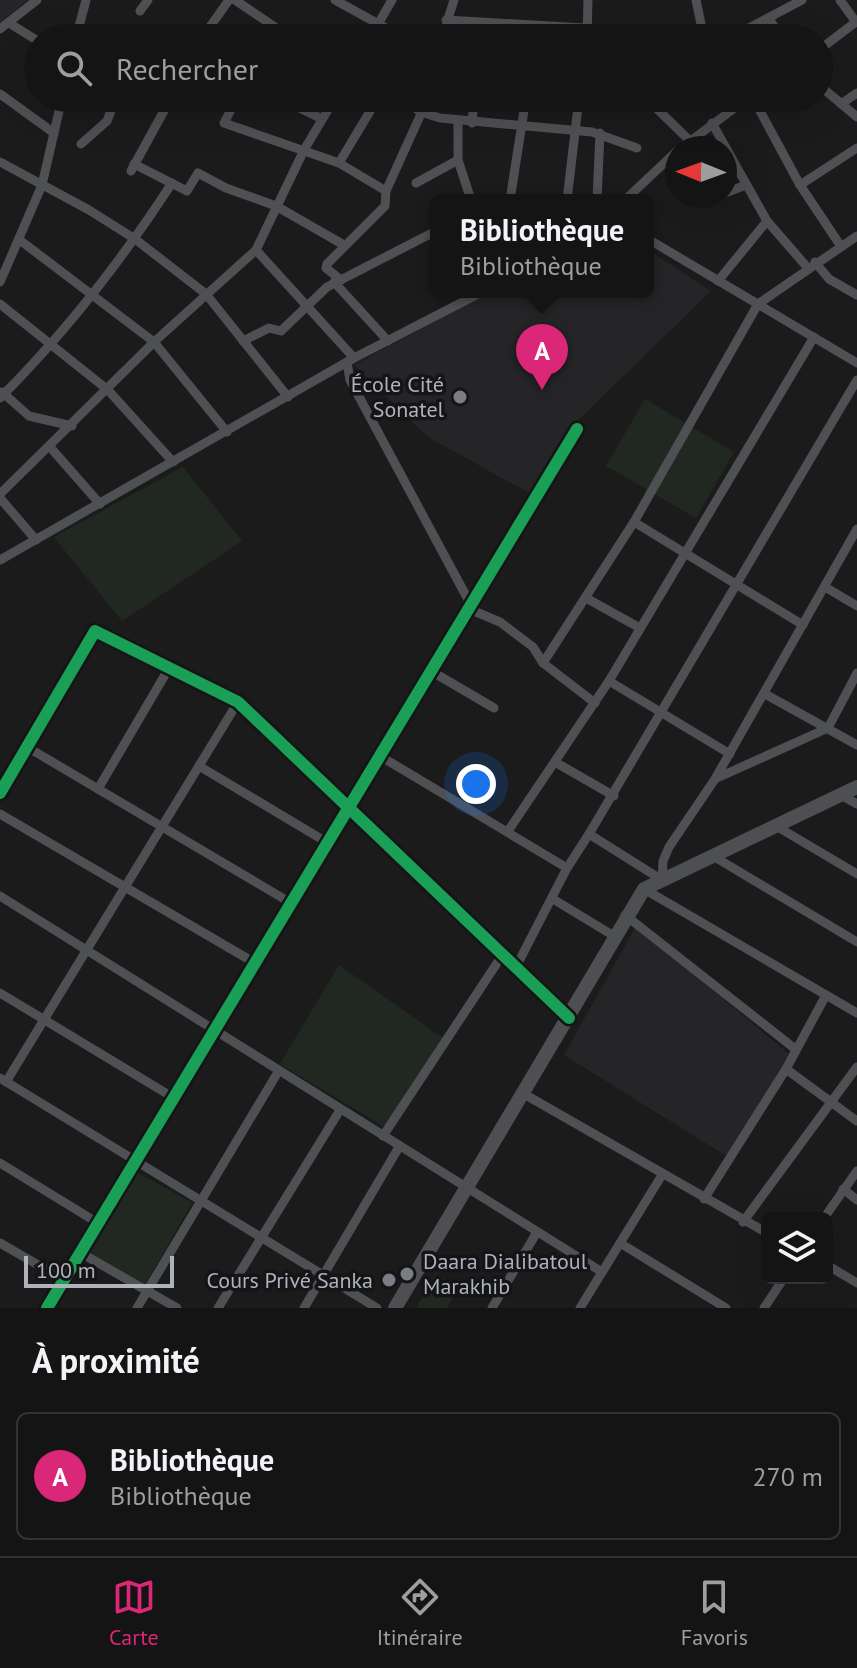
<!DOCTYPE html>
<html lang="fr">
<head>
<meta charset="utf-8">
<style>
  :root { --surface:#141414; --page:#1d1d1d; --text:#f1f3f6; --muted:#9d9ea0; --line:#333334; --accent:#db2777 }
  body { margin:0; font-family:"PT Sans",sans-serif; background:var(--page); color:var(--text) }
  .controls { position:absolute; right:24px; bottom:24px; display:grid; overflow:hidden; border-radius:12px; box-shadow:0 8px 32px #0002 }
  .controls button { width:72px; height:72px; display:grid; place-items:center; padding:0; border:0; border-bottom:2px solid var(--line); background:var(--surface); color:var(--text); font:40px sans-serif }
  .compass { position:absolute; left:665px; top:136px; width:72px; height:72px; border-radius:50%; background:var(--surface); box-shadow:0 8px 32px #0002; rotate:271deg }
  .scale { position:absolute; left:24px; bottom:20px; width:150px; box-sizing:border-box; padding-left:8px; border:4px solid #adb2bb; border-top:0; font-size:22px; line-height:28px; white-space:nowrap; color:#adb2bb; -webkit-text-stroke:6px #151517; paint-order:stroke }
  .you { position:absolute; left:476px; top:784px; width:28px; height:28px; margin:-20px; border:6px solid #fff; border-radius:50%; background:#1a73e8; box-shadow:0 0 0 12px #1a73e833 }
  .badge { display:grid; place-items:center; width:52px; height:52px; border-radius:50%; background:var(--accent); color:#fff; font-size:26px; font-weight:700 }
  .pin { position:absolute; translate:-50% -66px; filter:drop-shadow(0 2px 4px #0008) }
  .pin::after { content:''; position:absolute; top:42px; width:28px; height:24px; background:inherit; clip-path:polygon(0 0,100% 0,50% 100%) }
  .popup { position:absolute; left:430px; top:194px; width:224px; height:104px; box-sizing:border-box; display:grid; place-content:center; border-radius:12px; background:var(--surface); filter:drop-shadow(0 2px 6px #0005); font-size:26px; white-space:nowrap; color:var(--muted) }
  .popup b { font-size:30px; color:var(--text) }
  .popup::after { content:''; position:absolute; left:50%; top:100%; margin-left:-16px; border:16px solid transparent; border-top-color:var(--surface) }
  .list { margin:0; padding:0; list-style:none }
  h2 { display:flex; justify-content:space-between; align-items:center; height:104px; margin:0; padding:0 32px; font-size:34px }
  h2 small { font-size:26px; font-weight:400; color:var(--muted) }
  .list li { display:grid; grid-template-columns:52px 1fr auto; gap:24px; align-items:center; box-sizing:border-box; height:128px; margin:0 16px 16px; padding:0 16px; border:2px solid var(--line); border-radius:12px }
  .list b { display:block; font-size:30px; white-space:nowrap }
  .list p { margin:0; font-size:26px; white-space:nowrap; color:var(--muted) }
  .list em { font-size:26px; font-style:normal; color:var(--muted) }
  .icon { flex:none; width:44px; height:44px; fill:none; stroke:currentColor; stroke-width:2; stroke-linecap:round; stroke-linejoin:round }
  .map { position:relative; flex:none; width:857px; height:1308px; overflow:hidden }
  .search { position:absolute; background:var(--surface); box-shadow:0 8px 32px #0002; left:24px; right:24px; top:24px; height:88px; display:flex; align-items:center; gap:20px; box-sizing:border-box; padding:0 28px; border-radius:44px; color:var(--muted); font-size:30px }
  .sheet { height:248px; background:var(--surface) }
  nav { display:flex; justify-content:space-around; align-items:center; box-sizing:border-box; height:112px; border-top:2px solid var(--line); background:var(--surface); font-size:22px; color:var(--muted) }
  nav a { display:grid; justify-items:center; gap:4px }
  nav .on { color:var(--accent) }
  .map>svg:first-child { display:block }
</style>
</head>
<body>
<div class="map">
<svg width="857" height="1308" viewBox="0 0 857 1308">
  <rect width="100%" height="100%" fill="#1b1b1b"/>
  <g fill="#252527">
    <path d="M0 0H28L0 23Z"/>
    <path d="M648 250 711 291 569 429 531 494 428 437 354 365 489 292H648Z"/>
    <path d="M636 926 789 1054 728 1157 564 1055Z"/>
  </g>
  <g fill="#212821">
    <path d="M645 399 734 452 696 518 606 466Z"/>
    <path d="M183 467 242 541 122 621 54 537Z"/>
    <path d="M339 965 446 1040 386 1128 280 1064Z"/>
    <path d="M135 1171 192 1203 145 1285 88 1252Z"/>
    <path d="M435 1274 459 1287 447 1308H416Z"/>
  </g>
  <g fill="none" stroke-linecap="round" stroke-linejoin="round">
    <g stroke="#4f5054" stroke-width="9">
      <path d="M235 0 291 38"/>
      <path d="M335 0 404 38"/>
      <path d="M696 0 704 38"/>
      <path d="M840 0 856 22"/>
      <path d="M140 11 148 0"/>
      <path d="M769 18 781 38"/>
      <path d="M446 20 703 35"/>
      <path d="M9 23 38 41"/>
      <path d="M0 29 37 0"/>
      <path d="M77 33 91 38"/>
      <path d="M76 38 86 0"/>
      <path d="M202 38 229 0"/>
      <path d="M370 38 392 0"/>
      <path d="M442 38 454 0"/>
      <path d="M480 38 481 23"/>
      <path d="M587 38 588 0"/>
      <path d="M730 38 802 0"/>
      <path d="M819 50 857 21"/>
      <path d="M819 85 857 117"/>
      <path d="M0 94 54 133"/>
      <path d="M237 98 224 123 339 163 386 191 385 206 327 264 326 268 341 280"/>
      <path d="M279 98 322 119"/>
      <path d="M401 98 421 112 440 118 592 132 637 148"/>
      <path d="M646 98 690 141"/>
      <path d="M753 98 800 185 840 245"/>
      <path d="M841 104 857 93"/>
      <path d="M458 122V160L471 200"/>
      <path d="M472 123 474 98"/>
      <path d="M712 123 767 221 807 267"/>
      <path d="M81 144 107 121 116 98"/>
      <path d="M681 148 748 98"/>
      <path d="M0 162 89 210 135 239 206 294 288 397"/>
      <path d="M339 163 378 98"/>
      <path d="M134 164 187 191 198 173 226 188 276 206 344 245"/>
      <path d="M131 171 171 98"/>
      <path d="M416 183 458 160"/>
      <path d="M800 185 857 148"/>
      <path d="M386 191 420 116 424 98"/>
      <path d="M725 193 746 185"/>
      <path d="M717 196H718"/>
      <path d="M510 200 526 98"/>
      <path d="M567 200 579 98"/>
      <path d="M597 200 600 133"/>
      <path d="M625 200 677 151"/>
      <path d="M648 239 857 363"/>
      <path d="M21 241 154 342 227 432"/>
      <path d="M256 250 354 358"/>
      <path d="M815 262 829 279 857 295"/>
      <path d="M718 281 767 221"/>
      <path d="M0 282 42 185 62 98"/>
      <path d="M334 282 388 341"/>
      <path d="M0 304 108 390 173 462"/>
      <path d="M243 341 269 328 281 331 327 287 436 231"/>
      <path d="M347 362 350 380 471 605"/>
      <path d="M2 392 29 416 72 426"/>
      <path d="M0 398C65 333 122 260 172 183"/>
      <path d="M50 447 100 504"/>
      <path d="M0 494 154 342 256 250 304 150 335 98"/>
      <path d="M0 498 36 540"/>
      <path d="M634 522 803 625"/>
      <path d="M0 560 354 358 482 292"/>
      <path d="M825 587 857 606"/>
      <path d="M586 598 640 628"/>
      <path d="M469 609 500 622 533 647 543 663 595 703"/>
      <path d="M543 663 634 522 758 304 857 236"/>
      <path d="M431 671 494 708"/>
      <path d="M609 681 730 754"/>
      <path d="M765 694 857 745"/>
      <path d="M27 747 291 903"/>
      <path d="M380 756 567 868"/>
      <path d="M555 762 614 796"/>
      <path d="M199 766 328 843"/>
      <path d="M717 778 828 728 857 673"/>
      <path d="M98 789 169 668"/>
      <path d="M0 793 95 631 238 702 569 1018"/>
      <path d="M841 795 857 804"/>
      <path d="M0 814 255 963"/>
      <path d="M776 826 857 874"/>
      <path d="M508 831 609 681 814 337"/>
      <path d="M589 834 857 380"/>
      <path d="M713 856 857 942"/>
      <path d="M662 880 663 861 669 847 715 779 857 529"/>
      <path d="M644 889 857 1013"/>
      <path d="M0 896 602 1272"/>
      <path d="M553 899 614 936"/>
      <path d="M625 915 794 1048"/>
      <path d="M516 967 567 868 589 834 662 880"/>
      <path d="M0 993 174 1098"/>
      <path d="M786 1069 857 1121"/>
      <path d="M0 1078 377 1308"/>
      <path d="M6 1082 238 702"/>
      <path d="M524 1094 767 1233"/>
      <path d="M383 1136 503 954"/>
      <path d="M0 1163 98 1223"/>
      <path d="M843 1189 857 1200"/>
      <path d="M704 1199 786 1069 826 995"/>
      <path d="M824 1218 857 1171"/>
      <path d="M743 1222 857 1067"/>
      <path d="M0 1243 64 1280"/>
      <path d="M620 1243 726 1308"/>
      <path d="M81 1253 177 1308"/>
      <path d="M827 1265 857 1283"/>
      <path d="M47 1308 577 429"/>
      <path d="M137 1308 278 1072"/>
      <path d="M218 1308 340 1110"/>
      <path d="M304 1308 399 1147"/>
      <path d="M492 1308 537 1232"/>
      <path d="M580 1308 662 1175"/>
      <path d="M764 1308 784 1278"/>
    </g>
    <path stroke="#4e4f52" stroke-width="14" d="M395 1308 644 889 857 787"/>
    <defs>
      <g id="cycleway">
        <path d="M0 793 95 631 238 702 569 1018"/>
        <path d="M47 1308 577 429"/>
      </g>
    </defs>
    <use href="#cycleway" stroke="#151517" stroke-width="17"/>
    <use href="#cycleway" stroke="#1a9f57" stroke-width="12"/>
  </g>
  <g fill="#7a7d83" stroke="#151517" stroke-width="3">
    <circle cx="460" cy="397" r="8"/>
    <circle cx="407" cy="1274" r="8"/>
    <circle cx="389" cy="1280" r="8"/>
  </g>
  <g text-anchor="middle" stroke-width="7" stroke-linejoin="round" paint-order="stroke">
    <g font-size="22" fill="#adb2bb" stroke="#151517" text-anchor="end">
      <text x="444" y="392">École Cité<tspan x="444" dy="25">Sonatel</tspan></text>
      <text x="423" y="1269" text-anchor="start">Daara Dialibatoul<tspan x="423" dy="25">Marakhib</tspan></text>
      <text x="373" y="1288">Cours Privé Sanka</text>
    </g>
  </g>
</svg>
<div class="controls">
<button><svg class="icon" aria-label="layers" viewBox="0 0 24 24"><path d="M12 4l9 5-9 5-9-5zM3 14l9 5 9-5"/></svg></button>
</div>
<svg class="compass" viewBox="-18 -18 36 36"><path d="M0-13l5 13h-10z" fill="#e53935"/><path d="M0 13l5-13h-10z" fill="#9d9ea0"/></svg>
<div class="scale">100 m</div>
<div class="you"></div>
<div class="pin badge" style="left:542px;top:390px">A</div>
<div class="popup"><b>Bibliothèque</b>Bibliothèque</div>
<div class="search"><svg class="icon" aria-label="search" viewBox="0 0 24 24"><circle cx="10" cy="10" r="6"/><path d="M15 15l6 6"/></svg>Rechercher</div>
</div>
<section class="sheet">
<h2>À proximité<small></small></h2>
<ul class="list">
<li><span class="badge">A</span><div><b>Bibliothèque</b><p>Bibliothèque</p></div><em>270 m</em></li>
</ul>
</section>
<nav>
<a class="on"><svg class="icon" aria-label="map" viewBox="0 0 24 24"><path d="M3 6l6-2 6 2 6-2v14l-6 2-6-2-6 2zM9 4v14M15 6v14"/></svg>Carte</a>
<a><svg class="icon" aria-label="directions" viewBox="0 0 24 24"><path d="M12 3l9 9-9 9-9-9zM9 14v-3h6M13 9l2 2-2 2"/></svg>Itinéraire</a>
<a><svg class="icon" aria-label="saved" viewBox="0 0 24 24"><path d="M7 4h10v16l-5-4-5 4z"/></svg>Favoris</a>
</nav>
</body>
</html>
